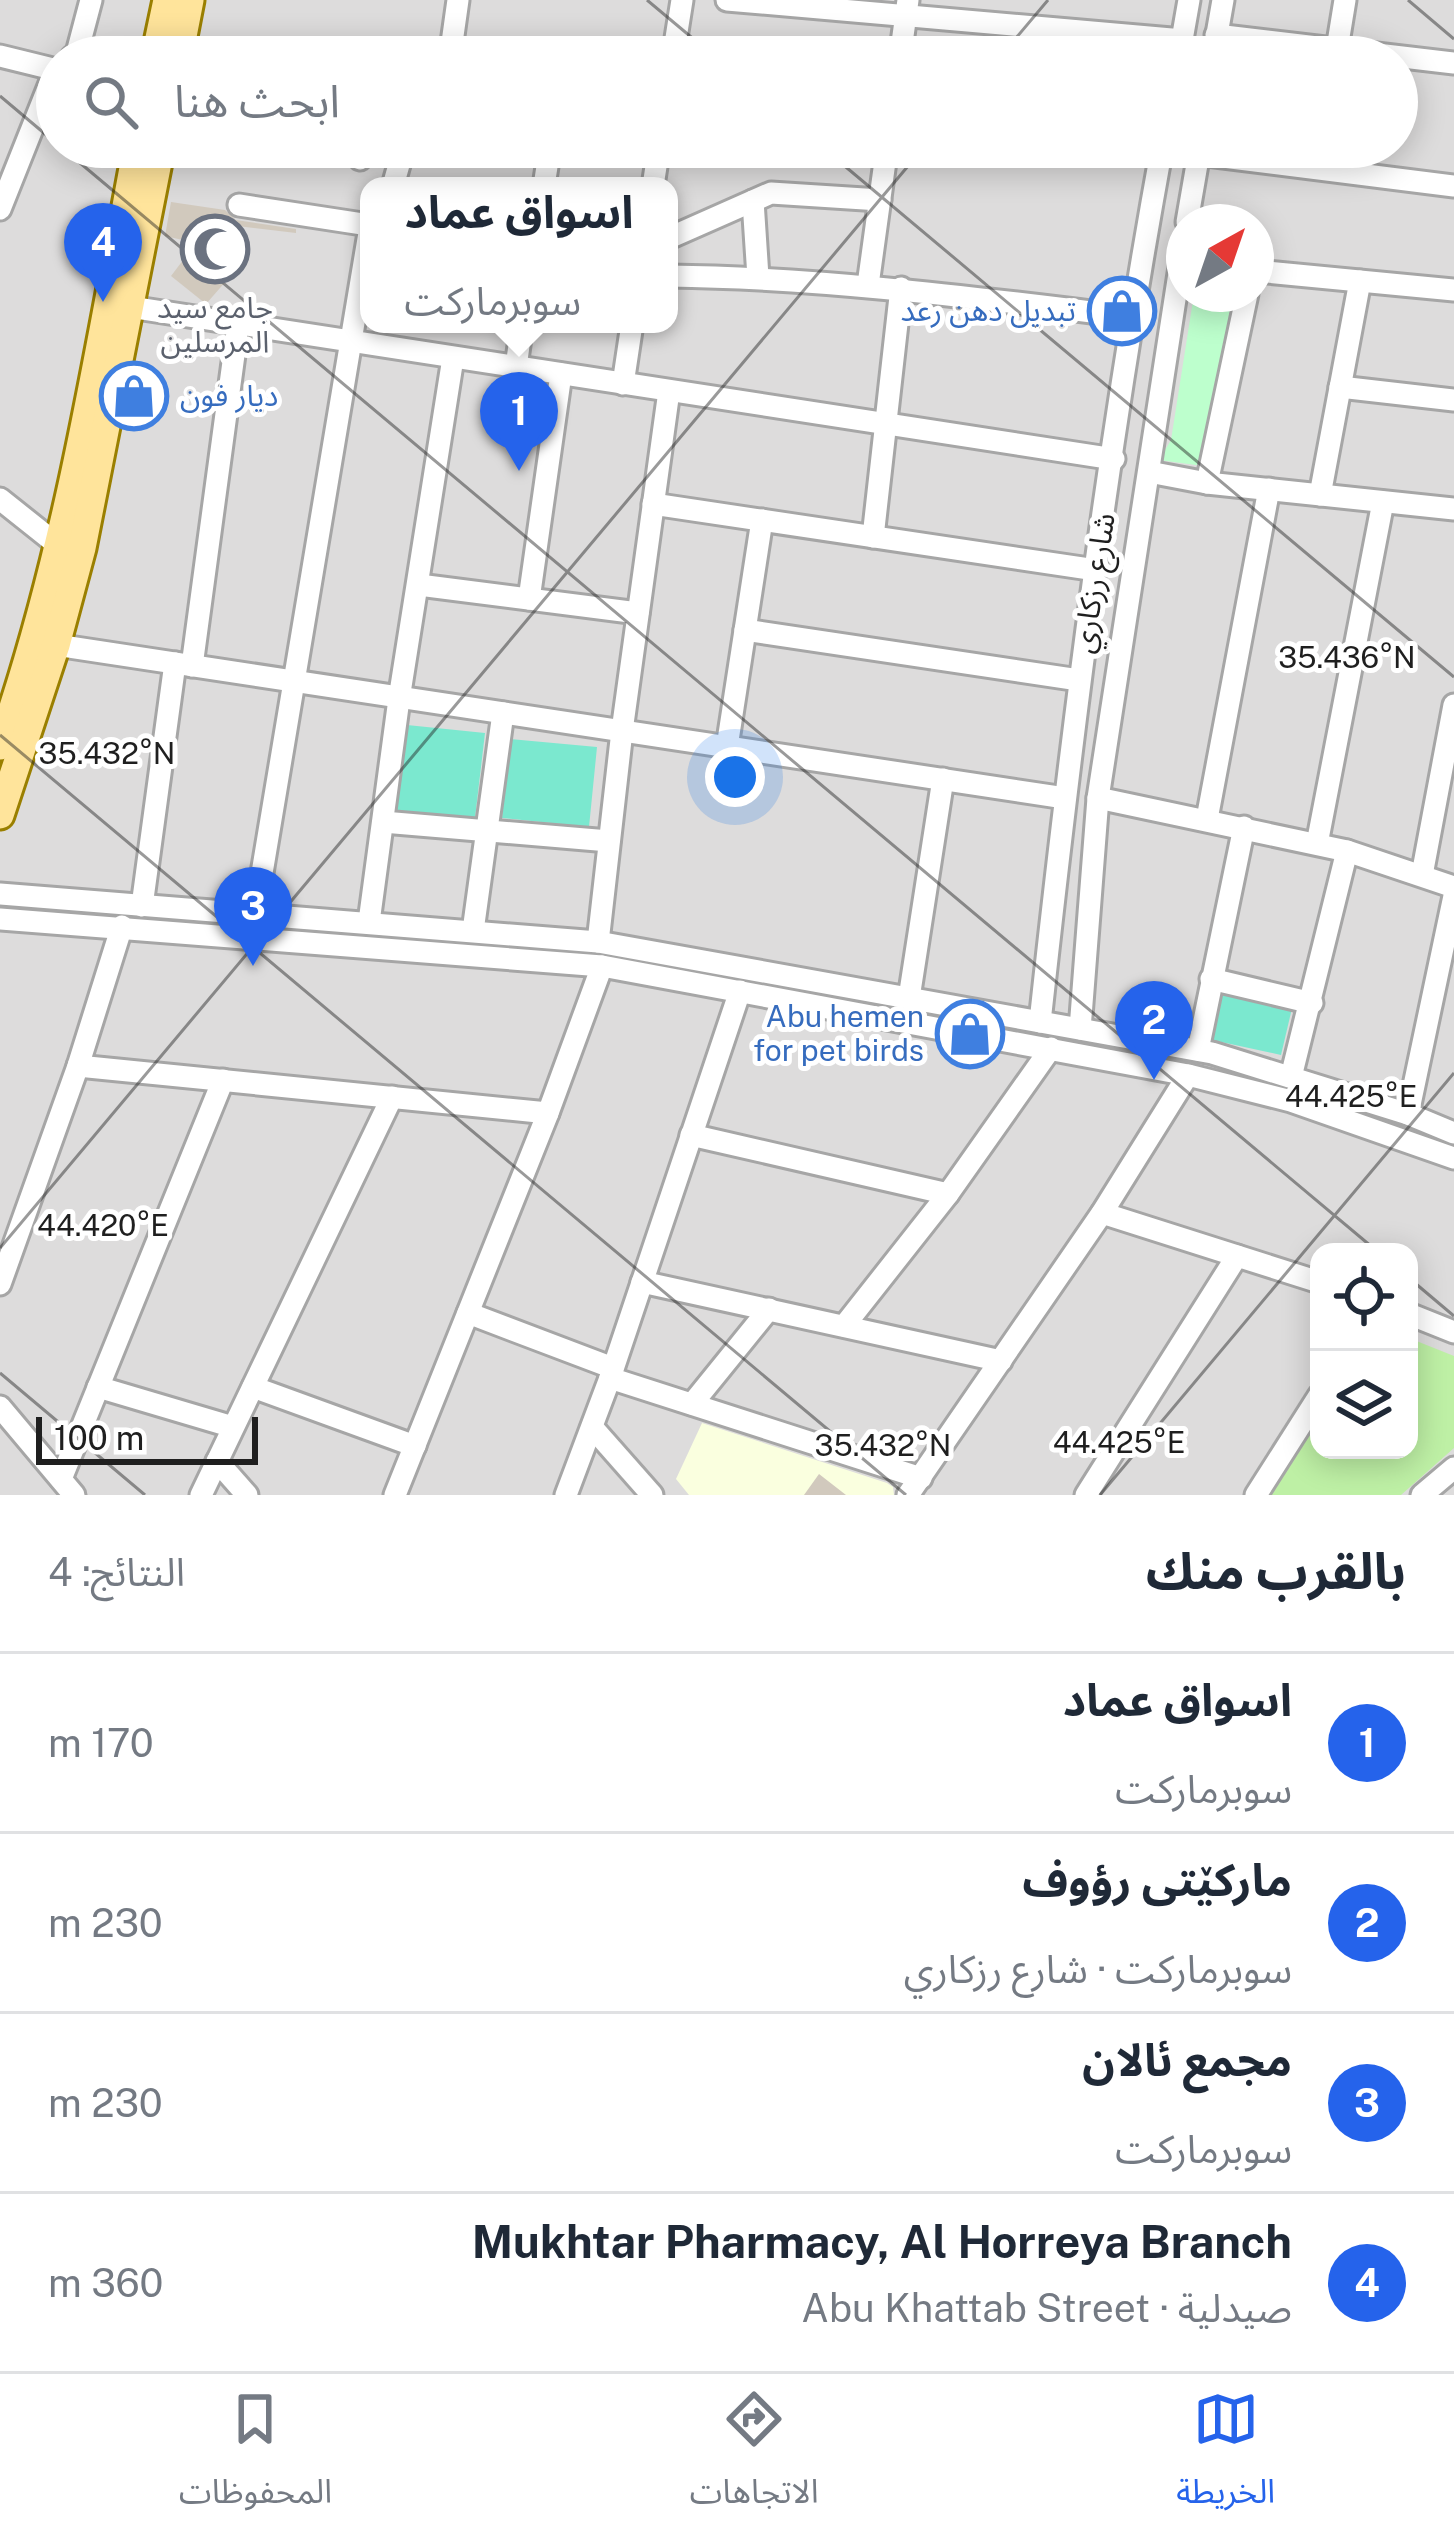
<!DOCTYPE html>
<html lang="ar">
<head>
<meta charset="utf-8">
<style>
  :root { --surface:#fff; --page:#f6f6f7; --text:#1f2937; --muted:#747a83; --line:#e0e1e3; --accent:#2563eb }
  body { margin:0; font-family:"Public Sans","Noto Sans Arabic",sans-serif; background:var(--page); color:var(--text); direction:rtl }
  .controls { position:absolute; right:36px; bottom:36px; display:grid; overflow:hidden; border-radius:24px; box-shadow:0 6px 30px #0003 }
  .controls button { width:108px; height:108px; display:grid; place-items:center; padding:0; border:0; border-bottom:3px solid var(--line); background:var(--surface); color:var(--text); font:60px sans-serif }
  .compass { position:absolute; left:1166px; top:204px; width:108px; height:108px; border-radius:50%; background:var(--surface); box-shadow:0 6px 30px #0003; rotate:40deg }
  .scale { position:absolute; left:36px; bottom:30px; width:222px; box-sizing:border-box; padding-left:12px; border:6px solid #1f1f1f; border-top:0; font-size:33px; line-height:42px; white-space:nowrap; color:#1f1f1f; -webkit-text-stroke:9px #fff; paint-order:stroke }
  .you { position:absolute; left:735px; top:777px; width:42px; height:42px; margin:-30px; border:9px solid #fff; border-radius:50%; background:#1a73e8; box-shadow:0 0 0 18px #1a73e833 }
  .badge { display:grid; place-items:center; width:78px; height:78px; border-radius:50%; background:var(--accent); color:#fff; font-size:39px; font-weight:700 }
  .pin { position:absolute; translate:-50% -99px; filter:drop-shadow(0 3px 6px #0008) }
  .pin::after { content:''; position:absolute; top:63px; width:42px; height:36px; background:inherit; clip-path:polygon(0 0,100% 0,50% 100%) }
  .popup { position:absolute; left:360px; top:177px; width:318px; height:156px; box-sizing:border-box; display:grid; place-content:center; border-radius:24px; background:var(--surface); filter:drop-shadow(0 3px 9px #0005); font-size:39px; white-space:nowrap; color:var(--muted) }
  .popup b { font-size:45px; color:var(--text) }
  .popup::after { content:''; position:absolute; left:50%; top:100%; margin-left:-24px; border:24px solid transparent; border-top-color:var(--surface) }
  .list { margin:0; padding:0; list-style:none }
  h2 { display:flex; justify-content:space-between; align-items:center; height:156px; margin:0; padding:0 48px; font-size:51px }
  h2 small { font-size:39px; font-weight:400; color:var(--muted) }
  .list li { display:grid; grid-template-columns:78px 1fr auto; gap:36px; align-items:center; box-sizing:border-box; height:180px; padding:0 48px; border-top:3px solid var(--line) }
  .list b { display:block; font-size:45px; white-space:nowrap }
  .list p { margin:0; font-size:39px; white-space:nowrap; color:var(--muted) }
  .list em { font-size:39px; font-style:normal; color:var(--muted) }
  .icon { flex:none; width:66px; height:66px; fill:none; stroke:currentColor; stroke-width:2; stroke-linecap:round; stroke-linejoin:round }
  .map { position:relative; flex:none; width:1454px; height:1495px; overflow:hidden; direction:ltr }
  .search { position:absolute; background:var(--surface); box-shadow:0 6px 30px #0003; left:36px; right:36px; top:36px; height:132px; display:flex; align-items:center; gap:30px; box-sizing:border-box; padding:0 42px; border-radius:66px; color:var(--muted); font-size:45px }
  .sheet { height:876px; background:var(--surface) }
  nav { display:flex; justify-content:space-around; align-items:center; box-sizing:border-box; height:168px; border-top:3px solid var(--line); background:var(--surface); font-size:33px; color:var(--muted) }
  nav a { display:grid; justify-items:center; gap:6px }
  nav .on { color:var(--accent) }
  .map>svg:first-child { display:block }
</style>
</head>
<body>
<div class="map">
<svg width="1454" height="1495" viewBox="0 0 1454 1495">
  <rect width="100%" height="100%" fill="#f1efe4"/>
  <path fill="#dddcdc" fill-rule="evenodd" d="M0 0H1454V1495H0ZM57 57H1397V147H57ZM369 186H669V324H369ZM1184 222H1256V294H1184ZM1319 1252H1409V1450H1319Z"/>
  <path fill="#faffdf" d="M702 1423 887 1483 893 1487 894 1495H689L676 1479Z"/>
  <path fill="#bef0a5" d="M1409 1338 1454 1356V1448L1401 1495H1269L1319 1418V1450H1409Z"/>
  <path fill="#bdffcd" d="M1194 294H1237L1203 466 1159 460 1171 440Z"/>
  <g fill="#7be8cf">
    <path d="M407 725 485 733 475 818 392 810Z"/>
    <path d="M510 739 597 747 589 827 502 818Z"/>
    <path d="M1221 988 1293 1004 1281 1055 1212 1040Z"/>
  </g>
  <g fill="#d1c9bd">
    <path d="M171 202 225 210 236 220 296 229V233L237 226 235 245 248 256 206 304 171 276 196 243 165 236Z"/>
    <path d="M819 1474 846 1495H804Z"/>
  </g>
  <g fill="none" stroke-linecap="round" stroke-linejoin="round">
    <defs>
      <g id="minor">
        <path d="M727 0 1183 40"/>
        <path d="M1216 35 1454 63"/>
        <path d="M1337 49 1345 0"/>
        <path d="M77 53 122 57"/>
        <path d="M0 56 57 70"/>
        <path d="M72 57 77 53 91 0"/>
        <path d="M450 57 458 0"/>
        <path d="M673 57 682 0"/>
        <path d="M900 57 908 0"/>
        <path d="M1179 57 1189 0"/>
        <path d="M1213 57 1223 0"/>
        <path d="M1097 147 1161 152"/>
        <path d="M1199 154 1454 186"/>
        <path d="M360 159 362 147"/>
        <path d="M393 186 404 147"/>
        <path d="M544 186 550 147"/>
        <path d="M653 186 659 147"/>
        <path d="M753 201 758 277"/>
        <path d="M239 205 369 225"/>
        <path d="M0 209 55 71"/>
        <path d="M1187 222 1200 147"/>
        <path d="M669 238 771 193 880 200"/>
        <path d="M1256 271 1454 290"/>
        <path d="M669 276C825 278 977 298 1132 317"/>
        <path d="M868 285 887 147"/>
        <path d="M130 307 1114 459"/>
        <path d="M516 367 522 324"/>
        <path d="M623 384 632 324"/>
        <path d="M1340 387 1454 400"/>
        <path d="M1149 472 1207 483 1454 509"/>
        <path d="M1207 483 1247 294"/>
        <path d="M1320 495 1360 281"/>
        <path d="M0 499 59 546"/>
        <path d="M653 504 1096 570"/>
        <path d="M873 537 901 288"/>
        <path d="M419 585 638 613"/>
        <path d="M529 599 561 374"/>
        <path d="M745 630 1079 680"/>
        <path d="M56 645 1065 798"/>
        <path d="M192 666 238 325"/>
        <path d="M727 747 762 520"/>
        <path d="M1098 798 1347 851 1454 887"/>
        <path d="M1207 819 1269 489"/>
        <path d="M383 822 609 841"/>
        <path d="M1317 844 1383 502"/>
        <path d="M1422 875 1454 705"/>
        <path d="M0 894 598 942 1212 1053 1408 1114 1454 1133"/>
        <path d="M142 906 175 663"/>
        <path d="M255 915 369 233"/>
        <path d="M0 919 602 966 1188 1075 1291 1101 1454 1158"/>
        <path d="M369 922 399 699 453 358"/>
        <path d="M473 931 503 713"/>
        <path d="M598 942 622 731 669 391"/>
        <path d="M1211 979 1312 1003"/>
        <path d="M909 998 943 779"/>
        <path d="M1040 1022C1072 729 1109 437 1162 147"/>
        <path d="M1080 1029 1098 798 1184 241"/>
        <path d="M1198 1050 1244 827"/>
        <path d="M78 1066 548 1113"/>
        <path d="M1291 1077 1347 851"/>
        <path d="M1408 1114 1454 896"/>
        <path d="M691 1135 948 1194"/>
        <path d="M1102 1213 1319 1282"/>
        <path d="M642 1282 1001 1361"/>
        <path d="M0 1284 78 1066 122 926"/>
        <path d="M468 1313 613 1368"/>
        <path d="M1409 1314 1454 1332"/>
        <path d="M844 1326 948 1194 1051 1048"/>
        <path d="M610 1378 921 1478"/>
        <path d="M98 1387 233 1427"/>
        <path d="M253 1387 415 1446"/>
        <path d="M692 1404 769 1309"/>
        <path d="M0 1407 74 1495"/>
        <path d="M592 1427 652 1495"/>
        <path d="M217 1461 247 1495"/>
        <path d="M61 1479 223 1080"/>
        <path d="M201 1495 392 1097"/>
        <path d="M395 1495 548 1113 602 966"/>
        <path d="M566 1495 610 1378 740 991"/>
        <path d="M908 1495 1102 1213 1188 1075"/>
        <path d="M1086 1495 1237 1256"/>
        <path d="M1256 1495 1319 1396"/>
        <path d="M1422 1495 1454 1468"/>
      </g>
      <g id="major">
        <path d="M155 57 167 0"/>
        <path d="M179 57 190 0"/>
        <path d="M0 746C68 552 99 348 137 147"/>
        <path d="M0 815 56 645 82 548 161 147"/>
      </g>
    </defs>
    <use href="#minor" stroke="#a6a6a6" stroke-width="27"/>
    <use href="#major" stroke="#9a7f00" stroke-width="33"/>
    <use href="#minor" stroke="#fff" stroke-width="21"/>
    <use href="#major" stroke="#ffe49b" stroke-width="27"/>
  </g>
  <path fill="none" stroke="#1f1f1f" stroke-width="3" stroke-opacity="0.45" d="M647 0 715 57M1408 0 1454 39M1000 57 1048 0M0 96 57 144M61 147 1378 1252M822 147 1454 677M0 735 906 1495M0 1248 924 147M1409 1278 1454 1316M0 1373 145 1495M1100 1495 1454 1073"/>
  <defs>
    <symbol id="mosque-ring" viewBox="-11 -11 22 22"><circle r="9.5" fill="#fff" stroke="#6b7280" stroke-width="1.5"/><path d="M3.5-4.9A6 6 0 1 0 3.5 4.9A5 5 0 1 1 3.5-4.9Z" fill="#6b7280"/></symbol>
    <symbol id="shop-ring" viewBox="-11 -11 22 22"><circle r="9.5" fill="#fff" stroke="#3f7fe0" stroke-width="1.5"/><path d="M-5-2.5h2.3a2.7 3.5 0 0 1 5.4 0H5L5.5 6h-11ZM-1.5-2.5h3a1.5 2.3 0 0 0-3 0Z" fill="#3f7fe0"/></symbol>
  </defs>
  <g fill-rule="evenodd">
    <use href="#mosque-ring" x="177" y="211" width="76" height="76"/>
    <use href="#shop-ring" x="1084" y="273" width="76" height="76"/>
    <use href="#shop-ring" x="96" y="358" width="76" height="76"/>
    <use href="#shop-ring" x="932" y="996" width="76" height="76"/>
  </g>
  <g text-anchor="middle" stroke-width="10" stroke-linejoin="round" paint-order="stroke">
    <g font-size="30" fill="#5b616d" stroke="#fff">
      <text x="215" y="318">جامع سيد<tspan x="215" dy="34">المرسلين</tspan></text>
    </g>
    <g font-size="30" fill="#366cbe" stroke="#fff" text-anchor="end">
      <text x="1076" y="321">تبديل دهن رعد</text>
      <text x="180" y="406" text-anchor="start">ديار فون</text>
      <text x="924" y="1027">Abu hemen<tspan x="924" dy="34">for pet birds</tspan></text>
    </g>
    <g font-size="30" fill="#1f1f1f" stroke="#fff">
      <text transform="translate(1094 583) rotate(-81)" y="10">شارع رزكاري</text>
    </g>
  </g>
  <g font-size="30" text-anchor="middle" fill="#1f1f1f" stroke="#fff" stroke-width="10" stroke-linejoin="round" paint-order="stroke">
    <text x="1347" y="668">35.436°N</text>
    <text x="107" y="764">35.432°N</text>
    <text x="1351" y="1107">44.425°E</text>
    <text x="103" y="1236">44.420°E</text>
    <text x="1119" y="1453">44.425°E</text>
    <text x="883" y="1456">35.432°N</text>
  </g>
</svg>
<div class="controls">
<button><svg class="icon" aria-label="locate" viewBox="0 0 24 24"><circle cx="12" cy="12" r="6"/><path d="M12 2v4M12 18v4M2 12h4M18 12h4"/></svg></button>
<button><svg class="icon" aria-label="layers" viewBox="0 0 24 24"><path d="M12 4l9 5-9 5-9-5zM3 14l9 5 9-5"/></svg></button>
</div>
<svg class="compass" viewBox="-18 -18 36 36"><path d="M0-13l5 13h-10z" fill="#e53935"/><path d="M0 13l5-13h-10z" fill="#747a83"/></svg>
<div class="scale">100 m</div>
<div class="you"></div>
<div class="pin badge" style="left:519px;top:471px">1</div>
<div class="popup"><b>اسواق عماد</b>سوبرماركت</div>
<div class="pin badge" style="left:1154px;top:1080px">2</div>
<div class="pin badge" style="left:253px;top:966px">3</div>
<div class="pin badge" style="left:103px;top:302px">4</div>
<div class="search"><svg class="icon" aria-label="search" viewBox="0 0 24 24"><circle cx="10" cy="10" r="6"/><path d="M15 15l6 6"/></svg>ابحث هنا</div>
</div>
<section class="sheet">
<h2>بالقرب منك<small>النتائج: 4</small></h2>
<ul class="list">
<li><span class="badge">1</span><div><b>اسواق عماد</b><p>سوبرماركت</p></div><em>170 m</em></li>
<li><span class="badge">2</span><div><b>ماركێتى رؤوف</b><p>سوبرماركت · شارع رزكاري</p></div><em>230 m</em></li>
<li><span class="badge">3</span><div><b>مجمع ئالان</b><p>سوبرماركت</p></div><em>230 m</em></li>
<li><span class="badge">4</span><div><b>Mukhtar Pharmacy, Al Horreya Branch</b><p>صيدلية · Abu Khattab Street</p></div><em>360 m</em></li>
</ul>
</section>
<nav>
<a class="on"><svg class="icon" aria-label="map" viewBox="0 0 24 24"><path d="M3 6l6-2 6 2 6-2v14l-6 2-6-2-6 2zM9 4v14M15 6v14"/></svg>الخريطة</a>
<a><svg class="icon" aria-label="directions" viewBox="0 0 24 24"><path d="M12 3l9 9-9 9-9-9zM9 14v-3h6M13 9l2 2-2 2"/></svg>الاتجاهات</a>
<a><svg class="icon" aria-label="saved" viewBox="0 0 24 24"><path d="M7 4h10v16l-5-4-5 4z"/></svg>المحفوظات</a>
</nav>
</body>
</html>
